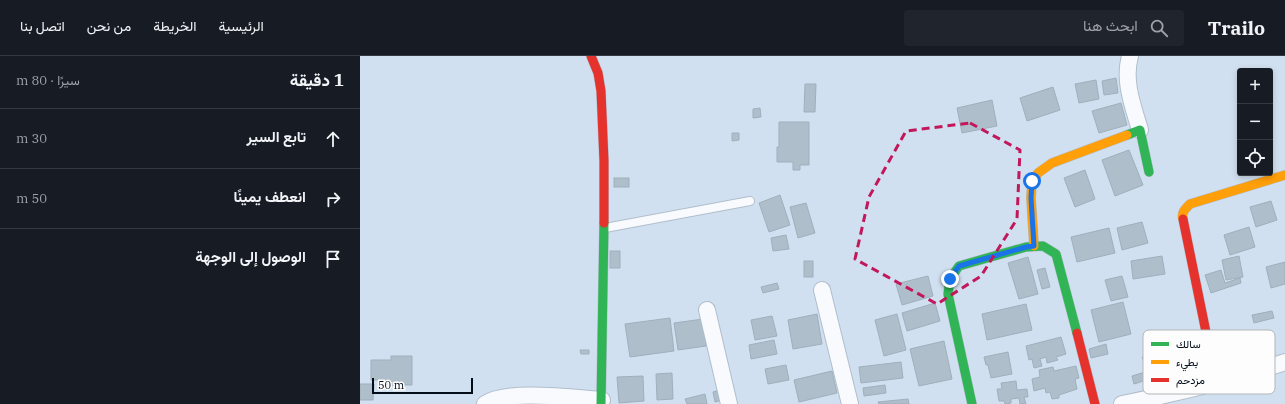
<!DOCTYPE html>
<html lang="ar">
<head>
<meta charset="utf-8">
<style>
  :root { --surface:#171b24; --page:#20242c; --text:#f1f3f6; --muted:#9ea1a6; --line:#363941 }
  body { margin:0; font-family:"IBM Plex Serif",Vazirmatn,serif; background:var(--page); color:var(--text); direction:rtl }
  .controls { position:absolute; right:12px; top:12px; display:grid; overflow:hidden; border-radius:4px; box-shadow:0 2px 6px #0003 }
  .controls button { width:36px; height:36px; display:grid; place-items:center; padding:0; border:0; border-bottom:1px solid var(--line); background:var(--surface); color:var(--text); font:20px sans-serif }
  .scale { position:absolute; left:12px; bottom:10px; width:101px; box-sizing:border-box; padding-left:4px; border:2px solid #030d1a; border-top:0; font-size:11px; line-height:14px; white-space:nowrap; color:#030d1a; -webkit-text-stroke:3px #fdfdfd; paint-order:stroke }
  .stop { position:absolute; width:12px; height:12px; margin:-9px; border:3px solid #1a73e8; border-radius:50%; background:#fff }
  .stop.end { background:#1a73e8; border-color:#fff; box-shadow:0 1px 4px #0008 }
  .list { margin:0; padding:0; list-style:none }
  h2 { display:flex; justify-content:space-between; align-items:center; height:52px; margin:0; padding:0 16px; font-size:17px }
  h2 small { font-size:13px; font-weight:400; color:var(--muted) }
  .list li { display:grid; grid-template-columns:26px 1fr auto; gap:12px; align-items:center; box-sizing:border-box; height:60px; padding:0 16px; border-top:1px solid var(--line) }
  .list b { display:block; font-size:15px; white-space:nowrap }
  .list em { font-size:13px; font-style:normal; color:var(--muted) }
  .icon { flex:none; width:22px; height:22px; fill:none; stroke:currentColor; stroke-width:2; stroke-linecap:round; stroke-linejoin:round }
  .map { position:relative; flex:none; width:925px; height:348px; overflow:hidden; direction:ltr }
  header { display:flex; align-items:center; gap:24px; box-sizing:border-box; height:56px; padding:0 20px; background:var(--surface); border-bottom:1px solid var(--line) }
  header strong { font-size:19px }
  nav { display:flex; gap:22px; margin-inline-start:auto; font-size:14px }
  .search { width:280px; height:36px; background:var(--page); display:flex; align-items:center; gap:10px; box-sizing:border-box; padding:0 14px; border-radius:4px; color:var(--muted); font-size:15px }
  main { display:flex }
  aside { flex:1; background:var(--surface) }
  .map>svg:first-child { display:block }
</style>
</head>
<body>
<header>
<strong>Trailo</strong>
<div class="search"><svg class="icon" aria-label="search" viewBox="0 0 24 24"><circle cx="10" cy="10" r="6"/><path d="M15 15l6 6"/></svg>ابحث هنا</div>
<nav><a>الرئيسية</a><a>الخريطة</a><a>من نحن</a><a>اتصل بنا</a></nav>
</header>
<main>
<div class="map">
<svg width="925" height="348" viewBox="0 0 925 348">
  <rect width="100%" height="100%" fill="#d1e0f0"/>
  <g fill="#aebeca" stroke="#9fafbb">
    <path d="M756 22 758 37 744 39 742 25Z"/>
    <path d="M736 24 739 43 719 47 715 28Z"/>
    <path d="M445 28H456L455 56H444Z"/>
    <path d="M693 31 700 54 667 65 660 42Z"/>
    <path d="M632 44 637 70 602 77 597 52Z"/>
    <path d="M761 47 767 69 739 77 732 55Z"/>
    <path d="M400 52 401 61 393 62V53Z"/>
    <path d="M419 66H449V109H440V114H433V106H417V91H419Z"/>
    <path d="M372 77H379V84L372 85Z"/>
    <path d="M769 94 783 129 755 140 742 104Z"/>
    <path d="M725 114 735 143 715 151 704 122Z"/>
    <rect x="254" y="122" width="15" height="9"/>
    <path d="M420 139 430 169 409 176 399 147Z"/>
    <path d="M911 145 917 164 896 171 890 151Z"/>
    <path d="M446 147 455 177 438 182 430 151Z"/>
    <path d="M782 166 788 187 762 194 757 172Z"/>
    <path d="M889 171 895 191 870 199 864 179Z"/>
    <path d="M749 172 755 197 717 206 711 181Z"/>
    <path d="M426 179 429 193 413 195 411 182Z"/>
    <rect x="250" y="195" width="10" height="17"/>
    <path d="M802 200 805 218 773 223 771 205Z"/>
    <path d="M879 200 883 221 866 224 862 204Z"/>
    <path d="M668 201 678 238 659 243 648 207Z"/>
    <rect x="444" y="205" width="9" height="16"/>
    <path d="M925 206V228L911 232 906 211Z"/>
    <path d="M685 212 690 231 682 233 677 214Z"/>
    <path d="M861 214 865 227 880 222 881 227 851 237 845 219Z"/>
    <path d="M568 220 573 240 542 249 536 228Z"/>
    <path d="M762 220 768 241 751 245 745 224Z"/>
    <path d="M417 227 419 233 403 237 401 231Z"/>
    <path d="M763 246 771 278 739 286 731 254Z"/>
    <path d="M575 247 580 265 547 275 542 257Z"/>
    <path d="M666 248 672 274 627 284 622 258Z"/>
    <path d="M912 255 914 262 894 267 892 259Z"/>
    <path d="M457 258 462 288 433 293 428 264Z"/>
    <path d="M537 258 546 294 524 300 515 264Z"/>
    <path d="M412 260 417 280 395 284 391 264Z"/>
    <path d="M310 262 314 295 270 301 265 268Z"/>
    <path d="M343 263 346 290 318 294 314 267Z"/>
    <path d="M701 281 706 298 696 301 698 304 687 307 686 301 680 303 682 310 674 312 672 303 669 304 666 290Z"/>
    <path d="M414 284 417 298 391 303 389 289Z"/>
    <path d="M584 285 592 323 559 330 550 293Z"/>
    <path d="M746 288 748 298 731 302 729 293Z"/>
    <path d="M220 294H229V298H221Z"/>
    <path d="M648 296 652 318 631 322 628 309H626L624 301Z"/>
    <path d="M788 299 792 311 787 313 782 301Z"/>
    <path d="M31 300H52V329H28V324H11V304H31Z"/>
    <path d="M541 306 543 322 501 327 499 311Z"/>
    <path d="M426 309 429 324 408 328 405 313Z"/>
    <path d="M716 310 719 322 715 323 717 333 699 339V342L692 343 690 336 686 337 685 332 674 335 672 323 680 321 679 314 693 311 694 315Z"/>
    <path d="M472 315 477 337 439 346 434 324Z"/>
    <path d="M785 316 787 324 774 328 772 320Z"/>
    <path d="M312 317 313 343 297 344 296 318Z"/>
    <path d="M283 320 284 345 259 347 257 321Z"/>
    <path d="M656 325 657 334 667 333 668 341H664L666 348H660L659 342 651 343V347L645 348 644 345H639L637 333H642L641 327Z"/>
    <path d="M0 328H14L13 344H0Z"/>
    <path d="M525 329 526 337 504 340 503 332Z"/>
    <path d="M363 333 366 343 355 346 353 336Z"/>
    <path d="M345 338 347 348H327L325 343Z"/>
    <path d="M548 343 549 348H519L518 346Z"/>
  </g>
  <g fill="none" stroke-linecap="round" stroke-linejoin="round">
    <defs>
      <path id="lane" d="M245 172 390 145"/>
      <g id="street">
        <path d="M770 0C763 25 773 50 780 74"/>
        <path d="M462 234 490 348"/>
        <path d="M347 254 369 348"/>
        <path d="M125 348C146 333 214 342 242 344"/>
        <path d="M762 348C817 337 872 324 925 306"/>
      </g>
      <g id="fast">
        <path d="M767 79 780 74 789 116"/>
        <path d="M241 348 244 167"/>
        <path d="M612 348 588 238 590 223 599 210 666 191 683 190 696 198 717 277"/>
      </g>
      <g id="slow">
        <path d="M823 163C821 157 825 153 830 148L925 119"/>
        <path d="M674 190 671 142 672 125 678 117 692 107 767 79"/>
      </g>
      <g id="jam">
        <path d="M231 0 238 17 241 35 244 105V167"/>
        <path d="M823 163 847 281 854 327"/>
        <path d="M717 277 735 348"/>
      </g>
    </defs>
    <use href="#lane" stroke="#b0becc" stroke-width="10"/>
    <use href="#street" stroke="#b0becc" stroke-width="18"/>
    <use href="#fast" stroke="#b0becc" stroke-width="10"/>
    <use href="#slow" stroke="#b0becc" stroke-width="10"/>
    <use href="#jam" stroke="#b0becc" stroke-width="10"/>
    <use href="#lane" stroke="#f8fafd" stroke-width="8"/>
    <use href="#street" stroke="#f8fafd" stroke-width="16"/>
    <use href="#fast" stroke="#30b455" stroke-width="9"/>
    <use href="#slow" stroke="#ff9f0a" stroke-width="9"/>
    <use href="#jam" stroke="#e5322d" stroke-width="9"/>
  </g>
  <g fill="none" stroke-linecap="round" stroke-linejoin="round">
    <path stroke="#1a73e8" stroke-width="5" d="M590 223 599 210 666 191 674 190 671 142 672 125"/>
  </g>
  <path fill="none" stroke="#c2185b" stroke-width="3" stroke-dasharray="8 5" stroke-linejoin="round" d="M610 67 660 94 657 163 621 220 577 248 495 203 509 141 546 75Z"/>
  <rect x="783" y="274" width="132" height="64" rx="6" fill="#fdfdfd" stroke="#b2b5b9" stroke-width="1"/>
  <rect x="791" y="286" width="18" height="4" fill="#30b455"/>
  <rect x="791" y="304" width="18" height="4" fill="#ff9f0a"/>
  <rect x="791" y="322" width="18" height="4" fill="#e5322d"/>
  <g font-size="11" fill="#030d1a">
    <text x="816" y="292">سالك</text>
    <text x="816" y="310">بطيء</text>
    <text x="816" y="328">مزدحم</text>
  </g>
</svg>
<div class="controls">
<button>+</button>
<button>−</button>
<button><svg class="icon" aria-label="locate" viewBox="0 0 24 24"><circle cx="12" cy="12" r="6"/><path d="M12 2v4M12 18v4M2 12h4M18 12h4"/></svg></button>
</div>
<div class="scale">50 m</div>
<div class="stop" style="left:672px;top:125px"></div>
<div class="stop end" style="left:590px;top:223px"></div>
</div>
<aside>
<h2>1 دقيقة<small>سيرًا · 80 m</small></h2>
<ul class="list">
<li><svg class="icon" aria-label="ahead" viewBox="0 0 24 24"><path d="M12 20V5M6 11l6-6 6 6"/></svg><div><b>تابع السير</b></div><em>30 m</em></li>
<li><svg class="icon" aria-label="right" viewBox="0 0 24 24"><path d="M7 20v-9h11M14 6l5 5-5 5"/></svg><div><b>انعطف يمينًا</b></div><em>50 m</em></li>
<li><svg class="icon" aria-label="arrive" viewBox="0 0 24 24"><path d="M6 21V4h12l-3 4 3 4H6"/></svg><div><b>الوصول إلى الوجهة</b></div></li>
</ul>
</aside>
</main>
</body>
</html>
